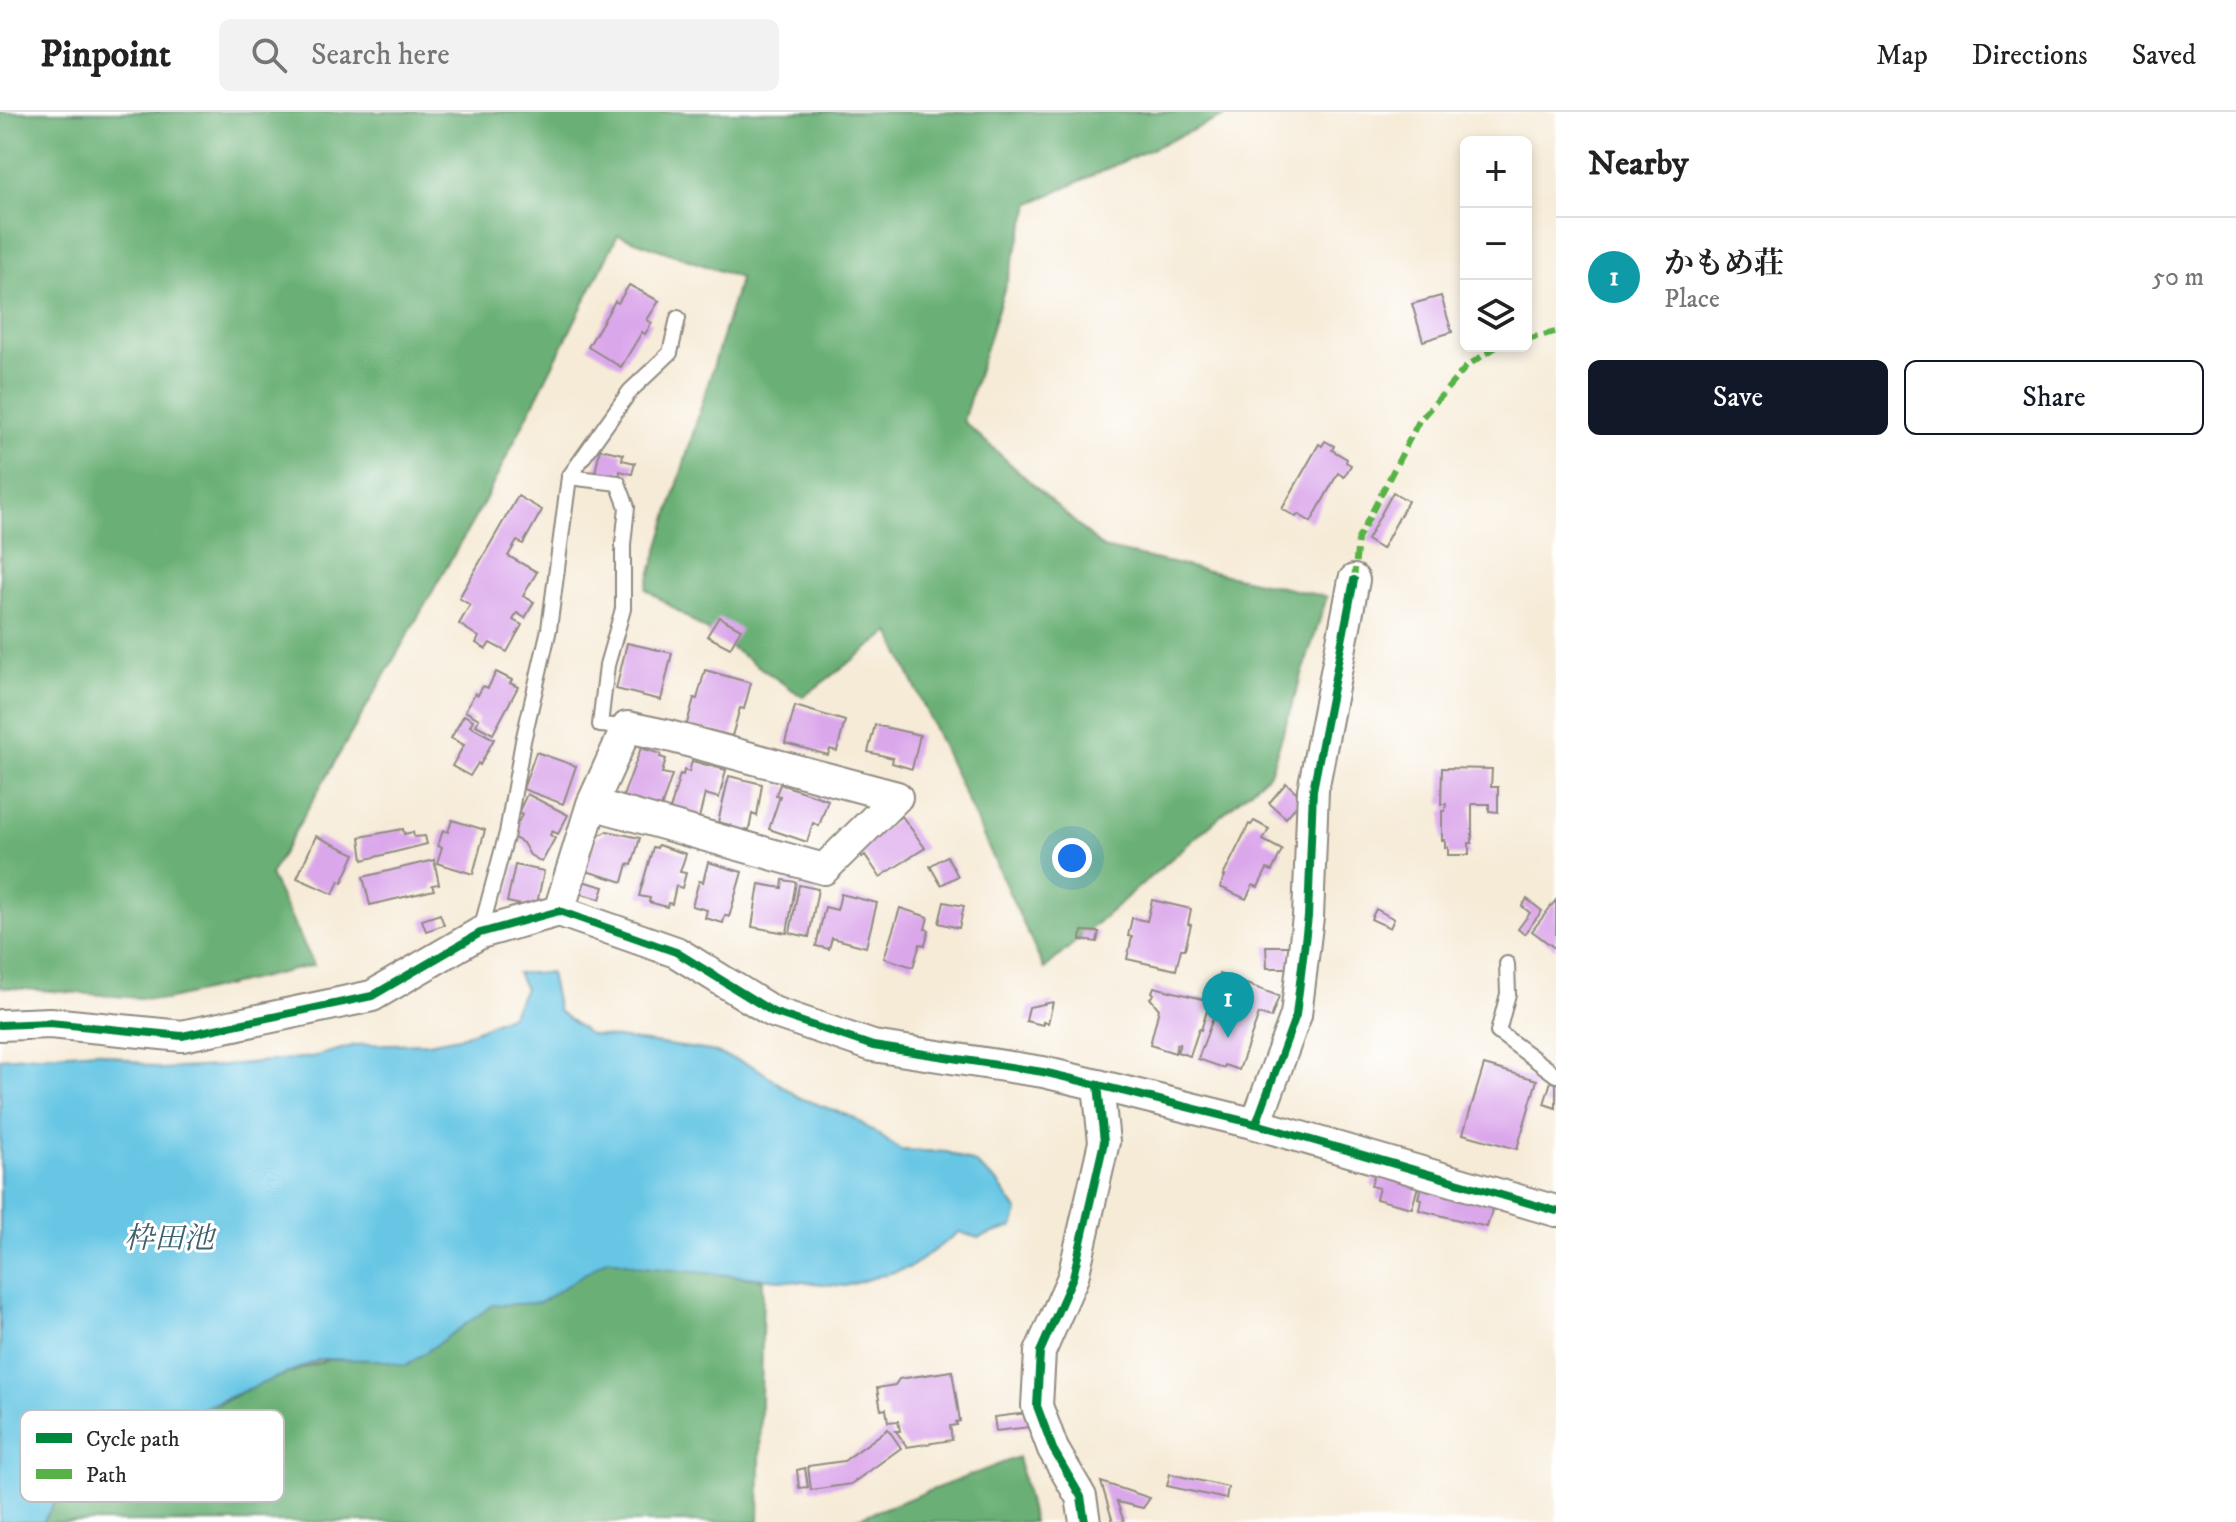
<!DOCTYPE html>
<html lang="en">
<head>
<meta charset="utf-8">
<style>
  :root { --surface:#fff; --page:#f2f2f2; --text:#222; --muted:#767676; --line:#e0e0e0; --accent:#111827 }
  body { margin:0; font-family:"IM FELL DW Pica","Noto Serif JP",serif; background:var(--page); color:var(--text) }
  .controls { position:absolute; right:24px; top:24px; display:grid; overflow:hidden; border-radius:12px; box-shadow:0 4px 12px #0003 }
  .controls button { width:72px; height:72px; display:grid; place-items:center; padding:0; border:0; border-bottom:2px solid var(--line); background:var(--surface); color:var(--text); font:40px sans-serif }
  .you { position:absolute; left:1072px; top:746px; width:28px; height:28px; margin:-20px; border:6px solid #fff; border-radius:50%; background:#1a73e8; box-shadow:0 0 0 12px #1a73e833 }
  .badge { display:grid; place-items:center; width:52px; height:52px; border-radius:50%; background:var(--accent); color:#fff; font-size:26px; font-weight:700 }
  .pin { position:absolute; translate:-50% -66px; filter:drop-shadow(0 2px 4px #0008) }
  .pin::after { content:''; position:absolute; top:42px; width:28px; height:24px; background:inherit; clip-path:polygon(0 0,100% 0,50% 100%) }
  .list { margin:0; padding:0; list-style:none }
  h2 { display:flex; justify-content:space-between; align-items:center; height:104px; margin:0; padding:0 32px; font-size:34px }
  h2 small { font-size:26px; font-weight:400; color:var(--muted) }
  .list li { display:grid; grid-template-columns:52px 1fr auto; gap:24px; align-items:center; box-sizing:border-box; height:120px; padding:0 32px; border-top:2px solid var(--line) }
  .list b { display:block; font-size:30px; white-space:nowrap }
  .list p { margin:0; font-size:26px; white-space:nowrap; color:var(--muted) }
  .list em { font-size:26px; font-style:normal; color:var(--muted) }
  .actions { display:flex; gap:16px; padding:24px 32px }
  .actions a { flex:1; padding:18px 0; border:2px solid var(--accent); border-radius:12px; text-align:center; font-size:28px; color:var(--accent) }
  .actions .main { background:var(--accent); color:#fff }
  .icon { flex:none; width:44px; height:44px; fill:none; stroke:currentColor; stroke-width:2; stroke-linecap:round; stroke-linejoin:round }
  .map { position:relative; flex:none; width:1556px; height:1410px; overflow:hidden }
  header { display:flex; align-items:center; gap:48px; box-sizing:border-box; height:112px; padding:0 40px; background:var(--surface); border-bottom:2px solid var(--line) }
  header strong { font-size:38px }
  nav { display:flex; gap:44px; margin-inline-start:auto; font-size:28px }
  .search { width:560px; height:72px; background:var(--page); display:flex; align-items:center; gap:20px; box-sizing:border-box; padding:0 28px; border-radius:12px; color:var(--muted); font-size:30px }
  main { display:flex }
  aside { flex:1; background:var(--surface) }
  .map>svg:first-child { display:block }
</style>
</head>
<body>
<header>
<strong>Pinpoint</strong>
<div class="search"><svg class="icon" aria-label="search" viewBox="0 0 24 24"><circle cx="10" cy="10" r="6"/><path d="M15 15l6 6"/></svg>Search here</div>
<nav><a>Map</a><a>Directions</a><a>Saved</a></nav>
</header>
<main>
<div class="map">
<svg width="1556" height="1410" viewBox="0 0 1556 1410">
  <rect width="100%" height="100%" fill="#fff"/>
  <filter id="ink" filterUnits="userSpaceOnUse"><feTurbulence type="fractalNoise" baseFrequency=".0125" numOctaves="2"/><feDisplacementMap in="SourceGraphic" scale="16" xChannelSelector="R" yChannelSelector="G"/><feConvolveMatrix kernelMatrix="1 2 1 2 8 2 1 2 1" color-interpolation-filters="sRGB"/></filter>
  <filter id="wash" filterUnits="userSpaceOnUse"><feTurbulence type="fractalNoise" baseFrequency=".006" numOctaves="4" result="noise"/><feDisplacementMap in="SourceGraphic" scale="32" xChannelSelector="R" yChannelSelector="G"/><feGaussianBlur stdDeviation="1.8" result="paint"/><feColorMatrix in="noise" values="0 0 0 0 0 0 0 0 0 0 0 0 0 0 0 0 0 1.4 0 .05"/><feComposite in="paint" operator="in"/></filter>
  <g filter="url(#wash)">
    <rect width="100%" height="100%" fill="#f6ebd7"/>
    <g fill="#6bb076" stroke="#4b6e50" stroke-width="2">
      <path d="M0 0H1233L1031 91 963 309 1103 436 1327 485 1270 661 1044 857 890 520 803 585 646 477 740 166 618 123 485 388 270 763 314 853 166 888 0 875Z"/>
      <path d="M609 1147 763 1168 759 1410H43L67 1368 254 1274Z"/>
      <path d="M1018 1345 1033 1410H848Z"/>
    </g>
    <path fill="#66c6e4" stroke="#487888" stroke-width="2" d="M517 861H550L558 899 589 922 711 939 755 955 800 986 852 1005 901 1038 947 1040 975 1051 997 1070 1018 1100 1013 1115 978 1126 959 1120 911 1155 845 1174 642 1155 608 1147 539 1191 493 1193 406 1254 379 1248 321 1247 186 1303 135 1315 67 1368 43 1410H0V946L97 939 161 957 217 954 312 945 356 933 428 931 464 924 511 903 525 877Z"/>
    <g id="blocks">
      <g fill="#dba7eb">
        <path d="M629 173 659 189 647 208 652 211 645 222 642 220 621 255 588 235 615 189 618 191Z"/>
        <path d="M1441 184 1452 220 1423 229 1412 192Z"/>
        <path d="M1325 329 1334 334 1332 338 1347 347 1346 350 1351 353 1344 365 1338 361 1311 410 1298 402 1296 405 1282 397 1319 332 1322 334Z"/>
        <path d="M600 337 623 342 622 348 635 351 632 362 620 359 619 366 595 361Z"/>
        <path d="M1393 380 1408 389 1382 437 1367 428Z"/>
        <path d="M518 384 542 398 523 432 517 429 508 444 537 460 523 484 534 490 525 506 517 501 513 508 522 513 507 540 490 531 486 537 476 531 479 525 459 512 470 493 459 486Z"/>
        <path d="M719 505 741 517 730 536 707 524Z"/>
        <path d="M627 531 672 541 661 588 616 577Z"/>
        <path d="M705 558 751 571 744 597 740 596 732 624 709 618 708 621 686 615 694 586 697 587Z"/>
        <path d="M496 560 512 568 510 571 518 575 493 622 476 613 479 607 465 599 475 581 478 583 483 574 488 576Z"/>
        <path d="M795 594 845 609 837 639 830 637 828 643 785 631Z"/>
        <path d="M464 603 473 608 470 614 494 627 480 653 478 651 470 664 452 654 464 633 451 626Z"/>
        <path d="M875 613 920 623 912 657 892 651 893 646 868 640Z"/>
        <path d="M641 636 661 642 660 645 666 647 662 661 672 663 661 696 623 684Z"/>
        <path d="M536 640 576 654 563 692 523 677Z"/>
        <path d="M692 649 726 658 719 686 705 682 699 706 670 698 680 662 683 663 684 658 689 660Z"/>
        <path d="M1442 656 1492 657 1491 675H1498V700L1489 699V692H1472V731H1469V743H1448V735L1445 736V728H1442V699H1445L1446 692H1441Z"/>
        <path d="M729 664 762 672 757 704 752 702 749 718 745 717 744 719 730 716V713L718 710Z"/>
        <path d="M1286 671 1303 686 1286 706 1269 691Z"/>
        <path d="M780 672 828 688 819 714 813 711 807 730 769 717 780 684 776 683Z"/>
        <path d="M527 682 568 703 558 722 552 719 550 723 555 726 542 750 530 743 523 731 511 724 522 703 518 701Z"/>
        <path d="M902 704 925 736 880 765 865 743 862 745 856 736Z"/>
        <path d="M452 708 485 718 473 762 437 751 442 735 438 734 443 718 448 720Z"/>
        <path d="M1254 709 1269 717 1263 728 1282 738 1272 759 1267 757 1258 775 1253 773 1246 787 1220 775 1225 764H1223L1249 712 1251 713Z"/>
        <path d="M403 717 404 722 413 720 414 725 425 724 427 732 363 748 360 725Z"/>
        <path d="M607 719 640 726 632 753 628 752 623 770 583 758 597 725Z"/>
        <path d="M316 724 355 742 342 771 339 769 333 782 297 766Z"/>
        <path d="M658 733 686 742 680 760 686 761 682 776 676 774 672 792 668 791 667 795 649 790 650 786 639 784 653 735 657 736Z"/>
        <path d="M947 744 958 764 941 773 930 754Z"/>
        <path d="M434 748 439 772 432 773 434 778 370 793 363 765Z"/>
        <path d="M708 750 742 760 729 805 725 803 723 811 705 806 707 798 692 794 699 769 703 770Z"/>
        <path d="M515 753 544 759 536 796 507 790Z"/>
        <path d="M783 768 796 770 787 821 752 815 759 772 782 776Z"/>
        <path d="M582 769 604 775 600 787 578 781Z"/>
        <path d="M799 773 818 777 809 825 790 821Z"/>
        <path d="M841 782 877 791 866 835 832 826 829 837 816 834 825 795 837 798Z"/>
        <path d="M1527 787 1542 799 1524 822 1518 817 1530 801 1522 794Z"/>
        <path d="M1152 788 1191 797 1188 812 1191 813 1185 837H1181L1176 858 1127 847 1132 825 1128 824 1132 806 1147 809Z"/>
        <path d="M1556 788V837L1532 819Z"/>
        <path d="M944 790 964 794 959 816 939 811Z"/>
        <path d="M900 796 928 805 925 817 929 818 925 833 920 832 913 855 884 846Z"/>
        <path d="M1376 797 1394 807 1390 816 1371 807Z"/>
        <path d="M440 802 444 813 426 819 422 808Z"/>
        <path d="M1082 819 1099 820 1097 830 1081 828Z"/>
        <path d="M1266 834H1290V856H1267Z"/>
        <path d="M1219 862 1279 884 1271 906 1259 902 1239 958 1225 953 1224 956 1198 947 1223 879 1214 876Z"/>
        <path d="M1154 875 1202 887 1212 886 1209 900 1207 899 1201 918 1199 917 1190 944 1177 940 1180 932H1177L1175 941 1150 933 1159 897 1150 886 1154 882 1152 880Z"/>
        <path d="M1053 890 1048 911 1043 910V913L1026 909 1029 895Z"/>
        <path d="M1484 953 1537 968 1517 1037 1463 1022Z"/>
        <path d="M1552 966 1556 968V996L1544 992Z"/>
        <path d="M1381 1037 1420 1067 1412 1096 1376 1087 1379 1076 1371 1074Z"/>
        <path d="M1500 1070 1487 1115 1419 1098 1421 1087 1418 1086 1422 1072Z"/>
        <path d="M952 1259 960 1309 956 1310 957 1313 950 1314 952 1328 907 1335 896 1319H900L898 1309 888 1310 886 1297 881 1298 877 1276 895 1273 899 1267Z"/>
        <path d="M1036 1300 1038 1314 996 1319 994 1305Z"/>
        <path d="M888 1317 901 1336 851 1372 811 1378 808 1354 844 1349Z"/>
        <path d="M805 1356 808 1375 799 1376 797 1358Z"/>
        <path d="M1170 1362 1228 1375 1226 1387 1167 1374Z"/>
        <path d="M1101 1370 1150 1386 1143 1396 1117 1390 1124 1410H1113Z"/>
      </g>
    </g>
  </g>
  <g filter="url(#ink)">
    <use href="#blocks" fill-opacity="0" stroke="#908b81" stroke-width="2"/>
    <g fill="none" stroke-linecap="round" stroke-linejoin="round">
      <defs>
        <g id="lane">
          <path d="M569 365 618 371 627 395 623 432V497L607 553 600 613 627 615"/>
          <path d="M480 821 507 721 523 629 549 517 569 365 630 279 670 241 678 206"/>
          <path d="M1507 852 1508 882 1498 920 1556 963"/>
        </g>
        <g id="street">
          <path d="M559 799 592 692 627 615 665 623 897 685 824 757 592 692"/>
          <path d="M0 913 50 911 182 924 372 884 480 821 559 799 676 840 773 900 873 934 1043 960 1098 973 1256 1012 1556 1099"/>
          <path d="M1256 1012 1296 903 1308 805 1313 678 1354 468"/>
          <path d="M1085 1410 1081 1385 1053 1337 1037 1294 1040 1240 1073 1165 1104 1030 1098 973"/>
        </g>
      </defs>
      <use href="#lane" stroke="#908b81" stroke-width="18"/>
      <use href="#street" stroke="#908b81" stroke-width="34"/>
      <use href="#lane" stroke="#fff" stroke-width="14"/>
      <use href="#street" stroke="#fff" stroke-width="30"/>
      <g stroke="#56b246" stroke-width="6" stroke-dasharray="12 6" stroke-linecap="butt">
        <path d="M1526 227 1556 220"/>
        <path d="M1354 468 1358 427 1419 309 1467 254 1498 234"/>
      </g>
      <defs>
        <g id="cycleway">
          <path d="M0 913 50 911 182 924 372 884 480 821 559 799 676 840 773 900 873 934 1043 960 1098 973 1256 1012 1556 1099"/>
          <path d="M1256 1012 1296 903 1308 805 1313 678 1354 468"/>
          <path d="M1085 1410 1081 1385 1053 1337 1037 1294 1040 1240 1073 1165 1104 1030 1098 973"/>
        </g>
      </defs>
      <use href="#cycleway" stroke="#fff" stroke-width="13"/>
      <use href="#cycleway" stroke="#00873e" stroke-width="8"/>
    </g>
  </g>
  <g text-anchor="middle" stroke-width="6" stroke-linejoin="round" paint-order="stroke">
    <g font-size="30" font-style="italic" fill="#40616c" stroke="#fff">
      <text x="169" y="1136">枠田池</text>
    </g>
  </g>
  <rect x="20" y="1298" width="264" height="92" rx="12" fill="#fff" stroke="#bfbfbf" stroke-width="2"/>
  <rect x="36" y="1321" width="36" height="10" fill="#00873e"/>
  <rect x="36" y="1357" width="36" height="10" fill="#56b246"/>
  <g font-size="22" fill="#2b2b2b">
    <text x="86" y="1334">Cycle path</text>
    <text x="86" y="1370">Path</text>
  </g>
</svg>
<div class="controls">
<button>+</button>
<button>−</button>
<button><svg class="icon" aria-label="layers" viewBox="0 0 24 24"><path d="M12 4l9 5-9 5-9-5zM3 14l9 5 9-5"/></svg></button>
</div>
<div class="you"></div>
<div class="pin badge" style="left:1228px;top:926px;background:#0f9aa8">1</div>
</div>
<aside>
<h2>Nearby<small></small></h2>
<ul class="list">
<li><span class="badge" style="background:#0f9aa8">1</span><div><b>かもめ荘</b><p>Place</p></div><em>50 m</em></li>
</ul>
<div class="actions"><a class="main">Save</a><a>Share</a></div>
</aside>
</main>
</body>
</html>
